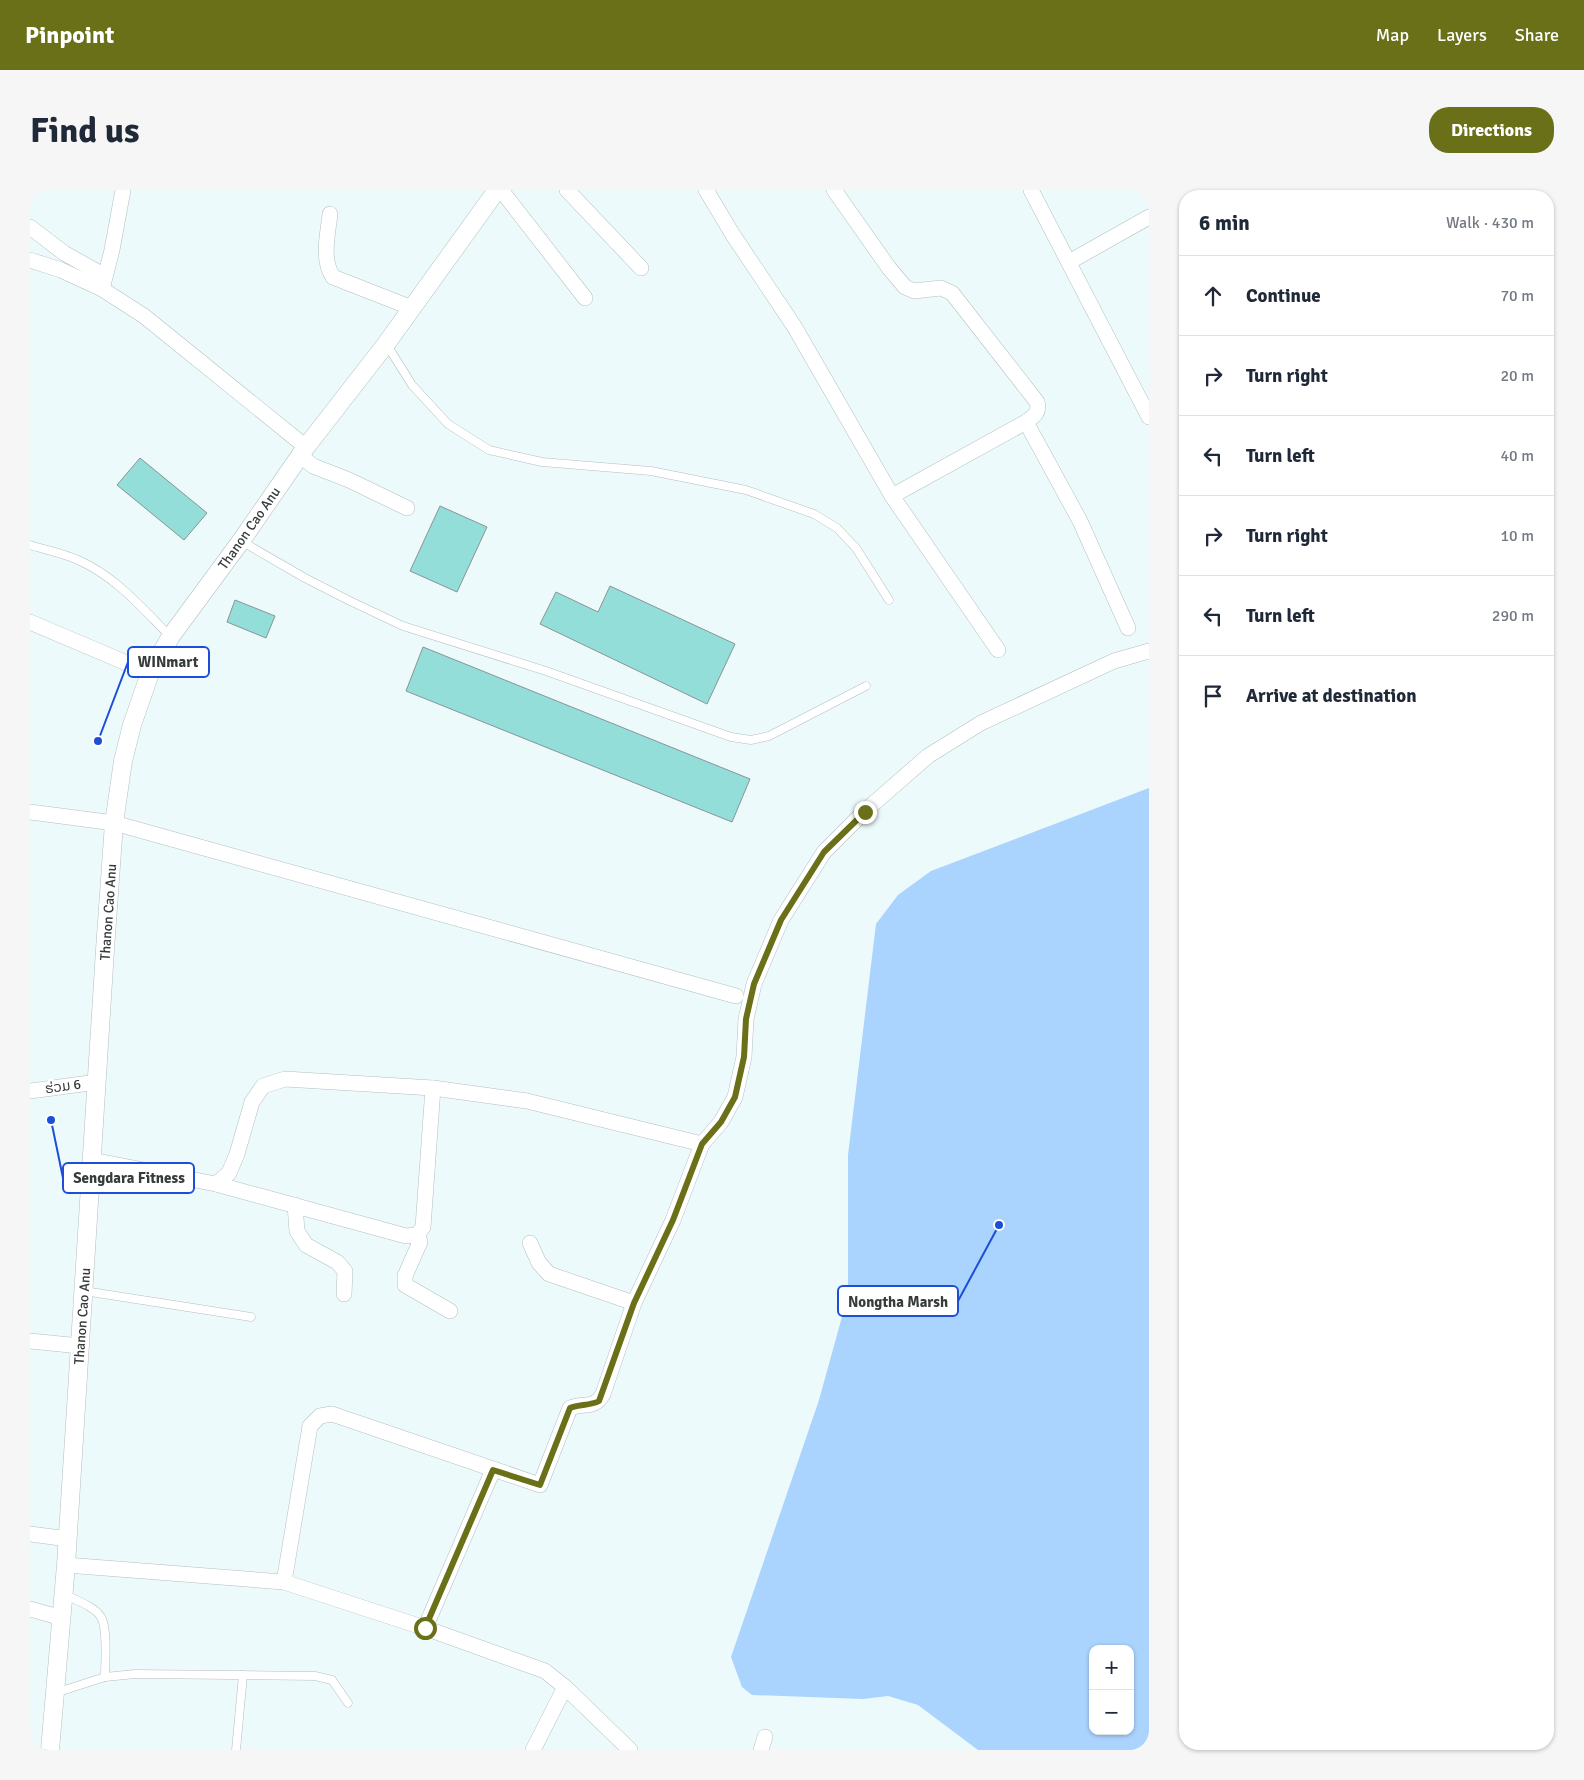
<!DOCTYPE html>
<html lang="en">
<head>
<meta charset="utf-8">
<style>
  :root { --surface:#fff; --page:#f6f6f7; --text:#1f2937; --muted:#747a83; --line:#e0e1e3; --accent:#697017 }
  body { margin:0; font-family:Signika,"Noto Sans Lao",sans-serif; background:var(--page); color:var(--text) }
  .controls { position:absolute; right:15px; bottom:15px; display:grid; overflow:hidden; border-radius:10px; box-shadow:0 1px 4px #0004 }
  .controls button { width:45px; height:45px; display:grid; place-items:center; padding:0; border:0; border-bottom:1px solid var(--line); background:var(--surface); color:var(--text); font:25px sans-serif }
  .stop { position:absolute; width:15px; height:15px; margin:-11px; border:4px solid #697017; border-radius:50%; background:#fff }
  .stop.end { background:#697017; border-color:#fff; box-shadow:0 1px 5px #0008 }
  .list { margin:0; padding:0; list-style:none }
  h2 { display:flex; justify-content:space-between; align-items:center; height:65px; margin:0; padding:0 20px; font-size:21px }
  h2 small { font-size:16px; font-weight:400; color:var(--muted) }
  .list li { display:grid; grid-template-columns:32px 1fr auto; gap:15px; align-items:center; box-sizing:border-box; height:80px; padding:0 20px; border-top:1px solid var(--line) }
  .list b { display:block; font-size:19px; white-space:nowrap }
  .list em { font-size:16px; font-style:normal; color:var(--muted) }
  .icon { flex:none; width:28px; height:28px; fill:none; stroke:currentColor; stroke-width:2; stroke-linecap:round; stroke-linejoin:round }
  .map { position:relative; flex:none; width:1119px; height:1560px; overflow:hidden; border-radius:20px }
  header { display:flex; align-items:center; gap:30px; box-sizing:border-box; height:70px; padding:0 25px; background:var(--accent); color:#fff }
  header strong { font-size:24px }
  nav { display:flex; gap:28px; margin-inline-start:auto; font-size:18px }
  .intro { display:flex; align-items:center; justify-content:space-between; box-sizing:border-box; height:120px; padding:0 30px }
  h1 { margin:0; font-size:35px }
  .button { padding:12px 22px; border-radius:20px; background:var(--accent); color:#fff; font-size:18px; font-weight:700 }
  main { display:flex; gap:30px; padding:0 30px }
  aside { flex:1; background:var(--surface); border-radius:20px; box-shadow:0 1px 4px #0004 }
  .map>svg:first-child { display:block }
</style>
</head>
<body>
<header>
<strong>Pinpoint</strong>
<nav><a>Map</a><a>Layers</a><a>Share</a></nav>
</header>
<div class="intro"><h1>Find us</h1><a class="button">Directions</a></div>
<main>
<div class="map">
<svg width="1119" height="1560" viewBox="0 0 1119 1560">
  <rect width="100%" height="100%" fill="#edfafc"/>
  <path fill="#aad3fd" fill-rule="evenodd" d="M1119 598V1560H948L888 1515 858 1506 833 1509 722 1505 712 1497 701 1467 789 1210 818 1105V965L846 734 868 705 901 681ZM1063 1459H1100V1541H1063Z"/>
  <g fill="#94deda" stroke="#899494">
    <path d="M110 268 177 323 154 350 87 295Z"/>
    <path d="M410 316 457 337 427 402 380 381Z"/>
    <path d="M580 396 705 454 677 514 510 434 526 402 568 422Z"/>
    <path d="M205 410 245 426 236 448 197 432Z"/>
    <path d="M393 457 720 589 702 632 376 501Z"/>
  </g>
  <g fill="none" stroke-linecap="round" stroke-linejoin="round">
    <defs>
      <g id="service">
        <path d="M357 155 382 195 418 234 459 260 512 272 621 281 716 300 784 324 807 338 826 358 859 410"/>
        <path d="M211 351 275 388 320 411 373 436 516 481 701 547 721 550 739 546 836 496"/>
        <path d="M0 355C16 360 33 363 48 370 85 386 112 418 140 446"/>
        <path d="M54 1101 221 1127"/>
        <path d="M34 1404C45 1410 64 1416 71 1427 78 1439 75 1472 75 1487"/>
        <path d="M25 1503 75 1487 105 1484 285 1486 302 1490 318 1513"/>
        <path d="M206 1560 213 1485"/>
      </g>
      <g id="minor">
        <path d="M471 0 555 108"/>
        <path d="M537 0 611 78"/>
        <path d="M676 0 703 45 764 136 862 306 968 460"/>
        <path d="M804 0 859 78 875 97 884 101 911 98 922 103 1007 212C1010 223 1004 226 996 232L1050 331 1098 438"/>
        <path d="M1001 0 1119 227"/>
        <path d="M300 24C298 44 291 69 303 87L382 118"/>
        <path d="M0 37 34 63 75 86"/>
        <path d="M0 70 31 80 72 99 114 126 276 257"/>
        <path d="M1039 72 1119 27"/>
        <path d="M72 99 82 60 93 0"/>
        <path d="M270 265 283 276 319 290 377 318"/>
        <path d="M862 306 996 232"/>
        <path d="M0 432 120 483"/>
        <path d="M0 622 84 633 706 806"/>
        <path d="M0 901 67 892"/>
        <path d="M62 970 186 994 199 983 207 964 222 912 233 896 255 889 403 898 497 911 672 954"/>
        <path d="M186 994 376 1046 387 1045 393 1037 403 898"/>
        <path d="M265 1015 267 1041 276 1055 307 1072 315 1081 314 1104"/>
        <path d="M387 1045 390 1052 375 1086V1095L420 1121"/>
        <path d="M500 1053 509 1073 519 1084 604 1113"/>
        <path d="M0 1151 50 1156"/>
        <path d="M0 1344 38 1349"/>
        <path d="M36 1375 254 1392 395 1438 515 1481 535 1497 600 1560"/>
        <path d="M254 1392 280 1236 290 1226 302 1224 510 1295 540 1218C554 1212 564 1220 573 1204L604 1113 643 1030 672 954 691 932 705 907 714 867 716 829 724 794 751 730 794 662 835 621 898 566 951 533 1084 471 1119 461"/>
        <path d="M0 1419 32 1428"/>
        <path d="M395 1438 463 1280"/>
        <path d="M503 1560 535 1497"/>
        <path d="M731 1560 735 1547"/>
      </g>
      <path id="tertiary" d="M20 1560 36 1375 75 760 84 633 93 571 102 535 120 483 141 446 211 351 276 257 356 154 467 0"/>
    </defs>
    <use href="#service" stroke="#b3bfc1" stroke-width="9"/>
    <use href="#minor" stroke="#b3bfc1" stroke-width="16"/>
    <use href="#tertiary" stroke="#b3bfc1" stroke-width="19"/>
    <use href="#service" stroke="#fff" stroke-width="8"/>
    <use href="#minor" stroke="#fff" stroke-width="15"/>
    <use href="#tertiary" stroke="#fff" stroke-width="18"/>
  </g>
  <g fill="none" stroke-linecap="round" stroke-linejoin="round">
    <path stroke="#697017" stroke-width="6" d="M395 1438 463 1280 510 1295 540 1218C549 1214 560 1216 569 1211L604 1113 643 1030 672 954 691 932 705 907 714 867 716 829 724 794 751 730 794 662 835 622"/>
  </g>
  <g text-anchor="middle" stroke-width="5" stroke-linejoin="round" paint-order="stroke">
    <g font-size="14" fill="#363b3c" stroke="#fff">
      <text transform="translate(219 338) rotate(-55)" y="5">Thanon Cao Anu</text>
      <text transform="translate(78 722) rotate(-86)" y="5">Thanon Cao Anu</text>
      <text transform="translate(33 896) rotate(-8)" y="5">ຮ່ວມ 6</text>
      <text transform="translate(52 1126) rotate(-86)" y="5">Thanon Cao Anu</text>
    </g>
  </g>
  <path fill="none" stroke="#1d4ed8" stroke-width="2" d="M68 551L98 472M21 930L33 988M969 1035L928 1111"/>
  <g fill="#1d4ed8" stroke="#fff" stroke-width="2">
    <circle cx="68" cy="551" r="5"/>
    <circle cx="21" cy="930" r="5"/>
    <circle cx="969" cy="1035" r="5"/>
  </g>
  <g fill="#fff" stroke="#1d4ed8" stroke-width="2">
    <rect x="98" y="457" width="81" height="30" rx="5"/>
    <rect x="33" y="973" width="131" height="30" rx="5"/>
    <rect x="808" y="1096" width="120" height="30" rx="5"/>
  </g>
  <g font-size="15" text-anchor="middle" font-weight="bold" fill="#363b3c">
    <text x="138" y="477">WINmart</text>
    <text x="99" y="993">Sengdara Fitness</text>
    <text x="868" y="1117">Nongtha Marsh</text>
  </g>
</svg>
<div class="controls">
<button>+</button>
<button>−</button>
</div>
<div class="stop" style="left:395px;top:1438px"></div>
<div class="stop end" style="left:835px;top:622px"></div>
</div>
<aside>
<h2>6 min<small>Walk · 430 m</small></h2>
<ul class="list">
<li><svg class="icon" aria-label="ahead" viewBox="0 0 24 24"><path d="M12 20V5M6 11l6-6 6 6"/></svg><div><b>Continue</b></div><em>70 m</em></li>
<li><svg class="icon" aria-label="right" viewBox="0 0 24 24"><path d="M7 20v-9h11M14 6l5 5-5 5"/></svg><div><b>Turn right</b></div><em>20 m</em></li>
<li><svg class="icon" aria-label="left" viewBox="0 0 24 24"><path d="M17 20v-9H6M10 6l-5 5 5 5"/></svg><div><b>Turn left</b></div><em>40 m</em></li>
<li><svg class="icon" aria-label="right" viewBox="0 0 24 24"><path d="M7 20v-9h11M14 6l5 5-5 5"/></svg><div><b>Turn right</b></div><em>10 m</em></li>
<li><svg class="icon" aria-label="left" viewBox="0 0 24 24"><path d="M17 20v-9H6M10 6l-5 5 5 5"/></svg><div><b>Turn left</b></div><em>290 m</em></li>
<li><svg class="icon" aria-label="arrive" viewBox="0 0 24 24"><path d="M6 21V4h12l-3 4 3 4H6"/></svg><div><b>Arrive at destination</b></div></li>
</ul>
</aside>
</main>
</body>
</html>
